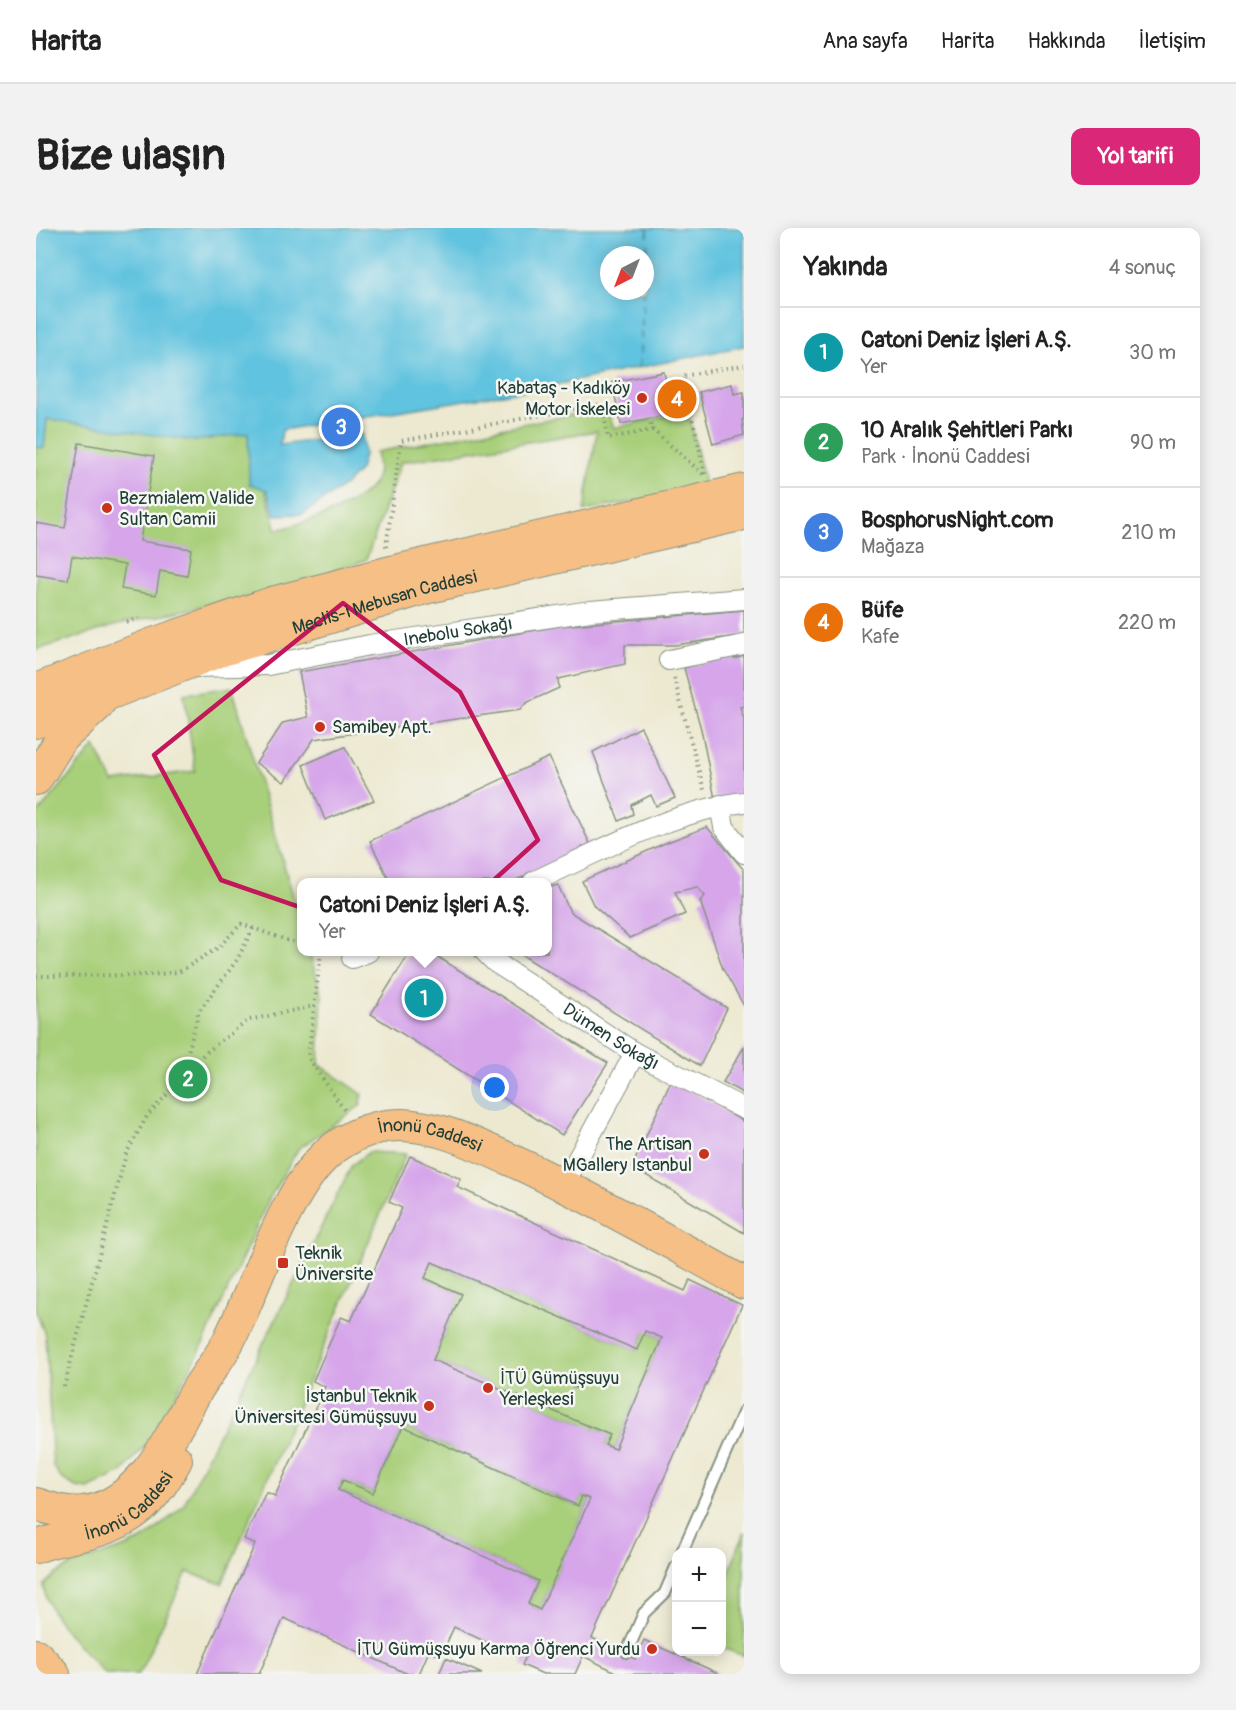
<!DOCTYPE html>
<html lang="tr">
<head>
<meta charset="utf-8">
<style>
  :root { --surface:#fff; --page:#f2f2f2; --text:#222; --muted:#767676; --line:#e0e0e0; --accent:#db2777 }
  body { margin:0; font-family:Pangolin,sans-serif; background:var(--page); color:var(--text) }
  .controls { position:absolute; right:18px; bottom:18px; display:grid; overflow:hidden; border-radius:12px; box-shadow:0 3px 15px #0003 }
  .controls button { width:54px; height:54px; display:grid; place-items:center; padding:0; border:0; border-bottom:2px solid var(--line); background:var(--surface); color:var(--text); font:30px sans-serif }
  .compass { position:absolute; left:564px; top:18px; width:54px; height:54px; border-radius:50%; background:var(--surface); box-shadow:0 3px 15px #0003; rotate:222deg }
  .you { position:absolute; left:459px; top:860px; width:21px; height:21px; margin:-15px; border:4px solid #fff; border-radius:50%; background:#1a73e8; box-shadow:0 0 0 9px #1a73e833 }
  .badge { display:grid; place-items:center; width:39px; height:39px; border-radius:50%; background:var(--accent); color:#fff; font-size:20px; font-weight:700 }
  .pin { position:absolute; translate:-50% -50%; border:3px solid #fff; box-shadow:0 2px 6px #0006 }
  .popup { position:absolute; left:261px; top:650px; width:255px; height:78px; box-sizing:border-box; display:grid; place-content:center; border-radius:12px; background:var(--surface); filter:drop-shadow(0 2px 4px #0005); font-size:20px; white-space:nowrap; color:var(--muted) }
  .popup b { font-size:22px; color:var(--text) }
  .popup::after { content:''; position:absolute; left:50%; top:100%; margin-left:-12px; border:12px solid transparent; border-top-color:var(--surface) }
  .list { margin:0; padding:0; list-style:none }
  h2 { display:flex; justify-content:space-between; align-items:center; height:78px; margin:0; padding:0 24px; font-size:26px }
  h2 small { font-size:20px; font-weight:400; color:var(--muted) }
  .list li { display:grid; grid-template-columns:39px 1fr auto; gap:18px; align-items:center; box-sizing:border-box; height:90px; padding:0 24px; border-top:2px solid var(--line) }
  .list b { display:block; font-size:22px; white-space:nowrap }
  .list p { margin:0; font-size:20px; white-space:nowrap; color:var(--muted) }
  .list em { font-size:20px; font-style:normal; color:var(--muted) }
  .map { position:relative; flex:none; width:708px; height:1446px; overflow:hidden; border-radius:12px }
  header { display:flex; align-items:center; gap:36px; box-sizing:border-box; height:84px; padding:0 30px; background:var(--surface); border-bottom:2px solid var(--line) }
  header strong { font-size:28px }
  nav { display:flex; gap:33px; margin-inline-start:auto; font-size:21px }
  .intro { display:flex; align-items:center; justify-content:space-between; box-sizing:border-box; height:144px; padding:0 36px }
  h1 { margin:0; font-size:42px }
  .button { padding:15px 27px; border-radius:12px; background:var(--accent); color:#fff; font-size:21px; font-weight:700 }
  main { display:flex; gap:36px; padding:0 36px }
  aside { flex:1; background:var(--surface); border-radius:12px; box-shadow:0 3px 15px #0003 }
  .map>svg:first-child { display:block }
</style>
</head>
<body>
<header>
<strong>Harita</strong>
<nav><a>Ana sayfa</a><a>Harita</a><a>Hakkında</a><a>İletişim</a></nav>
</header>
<div class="intro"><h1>Bize ulaşın</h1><a class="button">Yol tarifi</a></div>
<main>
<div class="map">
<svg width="708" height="1446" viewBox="0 0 708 1446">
  <rect width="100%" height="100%" fill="#f6f6f2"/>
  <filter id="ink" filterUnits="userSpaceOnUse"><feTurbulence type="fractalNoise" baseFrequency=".0167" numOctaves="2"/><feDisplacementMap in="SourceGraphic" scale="12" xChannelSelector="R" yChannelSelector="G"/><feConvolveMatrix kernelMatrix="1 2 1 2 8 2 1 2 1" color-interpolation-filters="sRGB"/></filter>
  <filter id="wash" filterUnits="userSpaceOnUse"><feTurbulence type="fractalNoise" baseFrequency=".008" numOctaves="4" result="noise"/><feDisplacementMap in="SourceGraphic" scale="24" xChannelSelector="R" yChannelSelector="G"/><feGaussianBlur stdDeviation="1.35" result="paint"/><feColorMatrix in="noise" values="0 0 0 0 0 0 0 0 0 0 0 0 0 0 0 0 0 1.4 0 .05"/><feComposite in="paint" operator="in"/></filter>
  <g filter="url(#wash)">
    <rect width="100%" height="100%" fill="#ede9d1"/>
    <g fill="#a8cf79" stroke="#648656" stroke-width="1.5">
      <path d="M570 180 578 200 652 184 670 260 548 283 561 203 365 234 330 332 188 381 186 374 81 397 0 422V219L8 220 11 191 212 204 241 302C268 295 333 277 341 247 343 241 341 231 340 224Z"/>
      <path d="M196 459 265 695V724H273L286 767 283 836 326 866 325 877 262 921 233 971 163 1125 112 1214 86 1244 52 1261 40 1259 25 1250 17 1238 9 1107 0 1083V587L59 518 77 554 159 543 148 466Z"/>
      <path d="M333 924 370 926 186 1356 151 1344 103 1446H69C50 1424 8 1387 8 1357 34 1328 75 1330 107 1311 121 1302 134 1289 147 1278L316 937Z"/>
      <path d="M396 1034 601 1122 609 1103 626 1110 579 1221 569 1217 574 1207 397 1132 425 1066 389 1050Z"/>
      <path d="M367 1198 541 1278 546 1268 554 1271 504 1382 492 1376 502 1353 302 1262 307 1252 337 1265Z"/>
      <path d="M708 1304V1428L686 1420V1364Z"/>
    </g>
    <path fill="#61c3df" stroke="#40808a" stroke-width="1.5" fill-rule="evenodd" d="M0 0H708V118L509 159 246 202 244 217 326 206 328 227 324 242 309 257 267 286 239 287 231 262 213 256 212 205 159 213 11 191 8 220 0 219ZM573 27H609V63H573Z"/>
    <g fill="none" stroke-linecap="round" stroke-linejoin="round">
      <g stroke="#305e5f" stroke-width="1.5" stroke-dasharray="8 6" stroke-linecap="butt">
        <path d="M609 51 612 0"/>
        <path d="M603 140 608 63"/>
      </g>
    </g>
    <g id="blocks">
      <g fill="#d6a5ea" fill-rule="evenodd">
        <path d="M628 144 636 186 585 196 576 154Z"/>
        <path d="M696 156 698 166 708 164V191L706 192 708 207 677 216 663 164Z"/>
        <path d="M43 215 118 228 104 313 155 321 151 348 124 343 120 367 85 361 89 337 36 328 32 352 0 347V295L29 300Z"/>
        <path d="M708 382V407L639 417H589V436L522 451 523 460 490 475 484 482 278 511 248 554 220 535 247 495 272 489 263 444 523 398Z"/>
        <path d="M697 427 698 431 708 428V478L704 479 708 491V565L679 571 665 501 648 440Z"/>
        <path d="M605 499 639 570 620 578 615 567 595 577 597 586 583 593 557 524Z"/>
        <path d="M309 519 338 572 289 592 267 537Z"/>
        <path d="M513 529 555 618 476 654H354L334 613Z"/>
        <path d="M671 599 708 642V778L687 741 664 673 669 668 661 659 639 664 649 686 594 710 558 678 546 653 629 615Z"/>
        <path d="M522 657 534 684 691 780 664 838 481 724H511V660Z"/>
        <path d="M374 724H394L572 835 526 907 335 786Z"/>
        <path d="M708 819V866L687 854Z"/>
        <path d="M636 851 708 894V1005L596 939Z"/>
        <path d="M374 928 425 951 421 959 649 1063 654 1052 706 1077 556 1410 599 1431 608 1412 684 1446H584L547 1428 539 1446H507L486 1437 491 1425 485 1423 483 1429 418 1399 405 1428 393 1423 383 1446H372L248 1390 223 1446H161L219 1316 208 1311 230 1264 239 1268 289 1159 277 1153 305 1089 315 1093 366 980 353 974ZM396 1034 601 1122 609 1103 626 1110 579 1221 569 1217 574 1207 397 1132 425 1066 389 1050ZM367 1198 542 1278 546 1268 554 1271 504 1382 492 1376 502 1353 302 1262 307 1252 337 1265Z"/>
        <path d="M410 1430 446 1446H403Z"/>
      </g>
    </g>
  </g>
  <g filter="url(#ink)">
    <use href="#blocks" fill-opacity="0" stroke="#869382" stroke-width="1.5"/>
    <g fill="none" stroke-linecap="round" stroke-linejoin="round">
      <defs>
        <g id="lane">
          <path d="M646 1324 708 1183"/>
          <path d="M591 1424 608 1385 629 1365 640 1339"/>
        </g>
        <g id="street">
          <path d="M633 432 708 417"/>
          <path id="s1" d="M159 439 232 437 334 417 554 383 708 371"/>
          <path d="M684 577 688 599 708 625"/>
          <path d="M497 654C564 623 633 584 708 574"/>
          <path id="s2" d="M449 724 459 734 599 825 708 881"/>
          <path d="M316 730 332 724"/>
          <path d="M528 956 599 825"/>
        </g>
        <g id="primary">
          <path d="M0 462 117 416 236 375 355 344 708 262"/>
          <path id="s3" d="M0 494 183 423 389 360 708 286"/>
          <path d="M0 551 26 510 62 477"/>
          <path id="s4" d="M0 1276C15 1281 31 1286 47 1284 101 1280 136 1208 158 1167 169 1147 184 1131 194 1110 219 1060 245 976 282 935 302 912 335 896 367 897 406 899 439 916 475 932 555 969 631 1013 708 1055"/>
          <path id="s5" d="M0 1319C16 1312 33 1310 50 1306 98 1294 117 1274 140 1232"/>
          <path d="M0 1427 18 1446"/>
        </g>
      </defs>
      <use href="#lane" stroke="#869382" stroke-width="14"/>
      <use href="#street" stroke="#869382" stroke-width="22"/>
      <use href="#primary" stroke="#869382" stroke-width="34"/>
      <g stroke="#869382" stroke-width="4" stroke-dasharray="1.5 4.5" stroke-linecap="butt">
        <path d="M612 190 617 202 667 246"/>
        <path d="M669 246 647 148 708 137"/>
        <path d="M350 319 365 213 566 176 572 210 617 202"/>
        <path d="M91 394 103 391"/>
        <path d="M638 450 668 562"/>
        <path d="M285 724 272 829 309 883"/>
        <path d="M0 748 113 747 143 744 183 719 205 696 265 717"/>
        <path d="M145 851 163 783 201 732 217 700"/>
        <path d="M28 1159 90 926 111 888 168 826 213 792 278 778"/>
        <path d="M648 1430 649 1424"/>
      </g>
      <use href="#lane" stroke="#fff" stroke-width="10"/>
      <use href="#street" stroke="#fff" stroke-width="20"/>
      <use href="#primary" stroke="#f5bf86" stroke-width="32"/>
    </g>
    <circle fill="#8b9a82" cx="540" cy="1153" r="8"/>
  </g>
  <path fill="none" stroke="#c2185b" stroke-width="4.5" stroke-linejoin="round" d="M307 375 424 464 502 612 383 720 185 652 118 527Z"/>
  <g fill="#c8321e" stroke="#f6f6f2" stroke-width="2">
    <circle cx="606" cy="170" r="6"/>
    <circle cx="71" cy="280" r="6"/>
    <circle cx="284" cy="499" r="6"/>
    <circle cx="668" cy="926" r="6"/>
    <rect x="241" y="1029" width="12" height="12" rx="3"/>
    <circle cx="452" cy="1160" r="6"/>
    <circle cx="393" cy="1178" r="6"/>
    <circle cx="616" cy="1421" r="6"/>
  </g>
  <g text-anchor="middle" stroke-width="5" stroke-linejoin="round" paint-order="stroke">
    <g font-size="18" fill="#1f3d34" stroke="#f6f6f2" text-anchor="end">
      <text x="594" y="166">Kabataş - Kadıköy<tspan x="594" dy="21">Motor İskelesi</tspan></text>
      <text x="83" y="276" text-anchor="start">Bezmialem Valide<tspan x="83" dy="21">Sultan Camii</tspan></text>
      <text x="296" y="505" text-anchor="start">Samibey Apt.</text>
      <text x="656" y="922">The Artisan<tspan x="656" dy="21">MGallery Istanbul</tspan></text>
      <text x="259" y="1031" text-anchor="start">Teknik<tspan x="259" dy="21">Üniversite</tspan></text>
      <text x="464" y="1156" text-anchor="start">İTÜ Gümüşsuyu<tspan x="464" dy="21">Yerleşkesi</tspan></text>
      <text x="381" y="1174">İstanbul Teknik<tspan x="381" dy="21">Üniversitesi Gümüşsuyu</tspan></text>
      <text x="604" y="1427">İTU Gümüşsuyu Karma Öğrenci Yurdu</text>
    </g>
    <g font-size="18" fill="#1f3d34" stroke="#f6f6f2">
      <text dy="6" stroke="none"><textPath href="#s3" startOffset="369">Meclis-i Mebusan Caddesi</textPath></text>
      <text dy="6" stroke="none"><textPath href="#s1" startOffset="266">Inebolu Sokağı</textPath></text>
      <text dy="6" stroke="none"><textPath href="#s2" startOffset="152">Dümen Sokağı</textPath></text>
      <text dy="6" stroke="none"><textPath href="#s4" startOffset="604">İnonü Caddesi</textPath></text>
      <text dy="6" stroke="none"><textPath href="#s5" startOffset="104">İnonü Caddesi</textPath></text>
    </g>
  </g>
</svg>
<div class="controls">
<button>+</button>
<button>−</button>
</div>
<svg class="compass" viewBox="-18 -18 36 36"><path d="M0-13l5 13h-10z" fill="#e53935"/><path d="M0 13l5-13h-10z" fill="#767676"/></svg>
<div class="you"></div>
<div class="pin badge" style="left:388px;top:770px;background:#0f9aa8">1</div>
<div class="popup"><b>Catoni Deniz İşleri A.Ş.</b>Yer</div>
<div class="pin badge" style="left:152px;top:851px;background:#2e9e5b">2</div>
<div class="pin badge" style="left:305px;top:199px;background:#3f7fe0">3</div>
<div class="pin badge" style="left:641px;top:171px;background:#e8710a">4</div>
</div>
<aside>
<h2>Yakında<small>4 sonuç</small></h2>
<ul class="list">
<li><span class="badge" style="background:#0f9aa8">1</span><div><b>Catoni Deniz İşleri A.Ş.</b><p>Yer</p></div><em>30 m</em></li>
<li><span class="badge" style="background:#2e9e5b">2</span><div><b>10 Aralık Şehitleri Parkı</b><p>Park · İnonü Caddesi</p></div><em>90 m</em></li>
<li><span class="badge" style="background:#3f7fe0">3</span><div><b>BosphorusNight.com</b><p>Mağaza</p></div><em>210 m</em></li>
<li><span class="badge" style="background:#e8710a">4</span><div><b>Büfe</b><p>Kafe</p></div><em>220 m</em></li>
</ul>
</aside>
</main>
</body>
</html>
